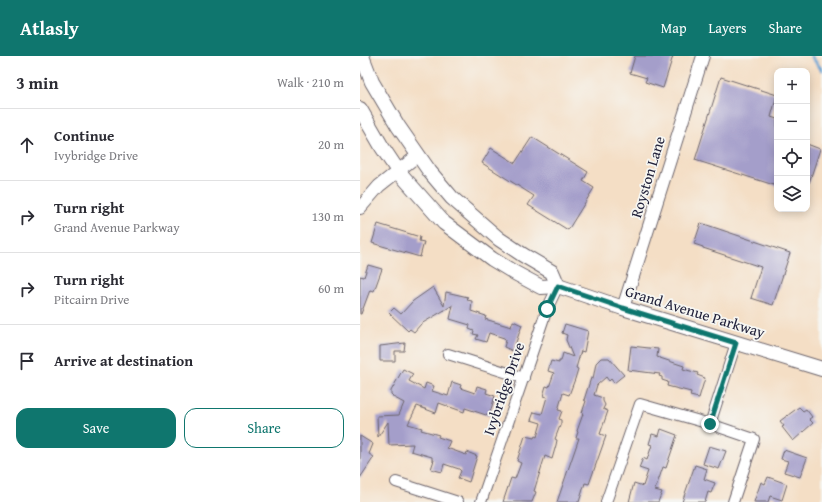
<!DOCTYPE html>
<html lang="en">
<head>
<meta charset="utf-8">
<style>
  :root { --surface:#fff; --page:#f2f2f3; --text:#2b2b33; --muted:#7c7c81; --line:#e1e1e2; --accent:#0f766e }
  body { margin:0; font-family:"Gentium Book Plus",serif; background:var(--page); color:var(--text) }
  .controls { position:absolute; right:12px; top:12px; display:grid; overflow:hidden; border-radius:8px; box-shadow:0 2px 10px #0003 }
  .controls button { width:36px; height:36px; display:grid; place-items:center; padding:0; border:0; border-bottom:1px solid var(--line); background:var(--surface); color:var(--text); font:20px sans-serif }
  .stop { position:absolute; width:12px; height:12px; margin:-9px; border:3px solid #0f766e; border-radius:50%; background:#fff }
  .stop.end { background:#0f766e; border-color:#fff; box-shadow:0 1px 4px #0008 }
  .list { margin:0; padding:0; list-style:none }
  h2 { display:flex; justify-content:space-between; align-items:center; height:52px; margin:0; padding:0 16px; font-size:17px }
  h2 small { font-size:13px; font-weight:400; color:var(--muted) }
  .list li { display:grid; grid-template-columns:26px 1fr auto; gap:12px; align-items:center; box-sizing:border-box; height:72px; padding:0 16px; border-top:1px solid var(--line) }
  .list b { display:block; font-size:15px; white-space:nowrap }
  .list p { margin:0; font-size:13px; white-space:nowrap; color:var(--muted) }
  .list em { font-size:13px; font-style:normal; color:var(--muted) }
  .actions { display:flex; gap:8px; padding:12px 16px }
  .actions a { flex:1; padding:9px 0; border:1px solid var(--accent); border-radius:12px; text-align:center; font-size:14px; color:var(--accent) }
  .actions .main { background:var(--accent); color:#fff }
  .icon { flex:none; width:22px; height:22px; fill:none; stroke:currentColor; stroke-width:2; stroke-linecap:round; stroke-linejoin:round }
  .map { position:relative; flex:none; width:462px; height:446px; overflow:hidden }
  header { display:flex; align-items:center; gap:24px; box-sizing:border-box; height:56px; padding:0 20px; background:var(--accent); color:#fff }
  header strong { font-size:19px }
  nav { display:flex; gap:22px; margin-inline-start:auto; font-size:14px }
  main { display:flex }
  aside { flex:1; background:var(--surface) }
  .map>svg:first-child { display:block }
</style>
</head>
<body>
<header>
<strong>Atlasly</strong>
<nav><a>Map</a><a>Layers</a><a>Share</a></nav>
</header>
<main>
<aside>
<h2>3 min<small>Walk · 210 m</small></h2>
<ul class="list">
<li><svg class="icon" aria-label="ahead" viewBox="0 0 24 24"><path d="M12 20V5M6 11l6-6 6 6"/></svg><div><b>Continue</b><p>Ivybridge Drive</p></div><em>20 m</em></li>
<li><svg class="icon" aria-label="right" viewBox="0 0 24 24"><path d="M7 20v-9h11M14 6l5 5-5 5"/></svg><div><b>Turn right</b><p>Grand Avenue Parkway</p></div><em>130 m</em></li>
<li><svg class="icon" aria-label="right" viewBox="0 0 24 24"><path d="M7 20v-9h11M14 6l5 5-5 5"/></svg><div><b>Turn right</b><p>Pitcairn Drive</p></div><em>60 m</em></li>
<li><svg class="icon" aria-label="arrive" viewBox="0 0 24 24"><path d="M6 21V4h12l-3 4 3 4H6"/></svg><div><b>Arrive at destination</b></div></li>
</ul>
<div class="actions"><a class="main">Save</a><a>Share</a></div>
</aside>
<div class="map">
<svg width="462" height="446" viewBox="0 0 462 446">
  <rect width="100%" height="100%" fill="#f6f6f2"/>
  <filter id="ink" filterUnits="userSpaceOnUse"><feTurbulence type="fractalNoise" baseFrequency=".025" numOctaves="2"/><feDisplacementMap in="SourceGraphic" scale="8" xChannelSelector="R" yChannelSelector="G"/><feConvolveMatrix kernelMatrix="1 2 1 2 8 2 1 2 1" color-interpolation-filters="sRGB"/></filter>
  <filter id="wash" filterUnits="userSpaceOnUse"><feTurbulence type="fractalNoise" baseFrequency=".012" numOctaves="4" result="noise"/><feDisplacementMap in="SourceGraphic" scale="16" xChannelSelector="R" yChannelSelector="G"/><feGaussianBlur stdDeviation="0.9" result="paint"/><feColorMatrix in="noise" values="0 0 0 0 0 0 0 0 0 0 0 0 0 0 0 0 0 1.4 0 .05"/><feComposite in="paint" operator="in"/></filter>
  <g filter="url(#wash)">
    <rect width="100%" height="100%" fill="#f4dec5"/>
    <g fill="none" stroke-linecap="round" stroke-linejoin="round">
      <path stroke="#61a0d3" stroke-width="3" d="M451 0 462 14"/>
    </g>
    <g id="blocks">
      <g fill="#a49eca">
        <path d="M275 0H313L303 32 285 26 287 22 270 17Z"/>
        <path d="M361 21 417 39 411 61 417 63V130L335 104Z"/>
        <path d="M172 81 228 116 223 125 234 132 208 174 168 149 174 140 122 107 131 92 155 107Z"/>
        <path d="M447 88 460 93 449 127H447Z"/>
        <path d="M341 167 430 197 413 249 391 242 401 211 343 192V191L334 188Z"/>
        <path d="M18 168 60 181 59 185 64 186 60 201 12 187Z"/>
        <path d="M8 209 22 213 14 235 10 234 1 258H0V220L4 221Z"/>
        <path d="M73 231 84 250 86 236 108 241 107 244 112 245 111 255 126 260 125 263 151 271 153 265 162 269 153 295 144 291 146 284 144 282 129 277 126 286 116 283 118 279 113 278 114 275 109 273 110 269 90 263 93 249 61 268 54 276 50 273 48 275 29 257 34 252 41 258 53 245Z"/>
        <path d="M205 268 228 275 224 296 221 295 216 312 218 313 215 323 209 339 203 337 198 354 202 355 199 363 201 364V367L195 383 197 384 196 389 192 403 185 400 174 435 176 436 172 446H143L151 422 155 423 161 407 157 405 165 380 174 382 175 380 177 381 181 367 171 364 174 356 182 358 187 341 183 340 186 330 189 331 194 317 188 315 191 305 199 307V305H201L203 297 213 301 206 284 207 279 202 277Z"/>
        <path d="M45 287 44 295H35V305H20V290Z"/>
        <path d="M271 290 298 293 297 301 324 310 323 313 338 317 337 319 345 322 339 342 330 340 331 336 307 330 308 326 302 324V321L299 320 300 318 268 314Z"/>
        <path d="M241 302H249L264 319 254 327 251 323 249 325 246 321 237 329 234 339 243 342V345L245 349 243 353 248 355 240 378 246 380 229 428 225 427 219 446H197L219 382H216L218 376 217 375 223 358 222 357 226 345 224 344 231 322 233 323 236 307Z"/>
        <path d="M43 313 53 318 49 325 64 333 66 327 74 330 72 335 88 340 92 326 101 329 100 332 115 337 117 330 127 333 126 337 135 340 129 360 105 352 104 356 79 347 76 357 57 350 48 368 62 372 61 374 79 379 78 381 90 385 87 392 106 399 107 396 117 400 109 426 98 422 101 415 99 413 84 408 82 416 71 413 74 404H72V401L51 395 53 388 29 389 28 366 18 381 17 360 39 359 44 347 33 341V340L31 338V335Z"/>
        <path d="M439 351 443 355 446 353 452 361 449 363 453 367 433 385 422 371 424 370 420 365Z"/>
        <path d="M301 373 317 379 306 412 303 411 295 434 302 436 298 446H269L274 427 283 430 288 415 279 412 283 402 287 404 292 389 289 388 292 378 299 380Z"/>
        <path d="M0 380 13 388 9 398 14 401 0 422Z"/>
        <path d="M349 390 366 395 359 413 343 408Z"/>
        <path d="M424 394 447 402 440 421 424 416 428 405 421 403Z"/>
        <path d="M335 409 347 413 344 423 355 427 351 437 348 436 345 446H322Z"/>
        <path d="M408 421 427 428 422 444 410 440 408 446H394L401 426 405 428Z"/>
      </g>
    </g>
  </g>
  <g filter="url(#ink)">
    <use href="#blocks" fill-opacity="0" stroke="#6c646b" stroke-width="1"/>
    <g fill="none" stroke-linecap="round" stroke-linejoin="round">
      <defs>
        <g id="minor">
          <path d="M88 298 164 322"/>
          <path d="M36 426 98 446"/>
          <path d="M121 446 187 253 198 230"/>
          <path d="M246 446 280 348 350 368"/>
          <path d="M373 446 394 383 350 368 376 287"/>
        </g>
        <g id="tertiary">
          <path d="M0 152 19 130 57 100"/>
          <path d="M263 252 343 0"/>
        </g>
        <g id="secondary">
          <path d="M2 0 12 26 38 70 70 116 92 142 139 183 163 199 192 216 198 230"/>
          <path d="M0 53 22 91 38 115 84 167 132 203 155 217 181 231 198 230 263 252 462 313"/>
        </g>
      </defs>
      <use href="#minor" stroke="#6c646b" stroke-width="12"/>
      <use href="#tertiary" stroke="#6c646b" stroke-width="14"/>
      <use href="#secondary" stroke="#6c646b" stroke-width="16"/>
      <use href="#minor" stroke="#fff" stroke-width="10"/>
      <use href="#tertiary" stroke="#fff" stroke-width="12"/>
      <use href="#secondary" stroke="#fff" stroke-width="14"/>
    </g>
  </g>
  <g fill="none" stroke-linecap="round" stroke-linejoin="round" filter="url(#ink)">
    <path stroke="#0f766e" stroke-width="5" d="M187 253 198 230 263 252 376 287 350 368"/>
  </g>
  <g text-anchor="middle" stroke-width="3.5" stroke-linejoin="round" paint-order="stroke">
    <g font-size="15" fill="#22223b" stroke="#f6f6f2">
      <text transform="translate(288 121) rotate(-73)" y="5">Royston Lane</text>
      <text transform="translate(335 256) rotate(17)" y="5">Grand Avenue Parkway</text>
      <text transform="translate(144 333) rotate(-71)" y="5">Ivybridge Drive</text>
    </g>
  </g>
</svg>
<div class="controls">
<button>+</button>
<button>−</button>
<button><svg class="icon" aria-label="locate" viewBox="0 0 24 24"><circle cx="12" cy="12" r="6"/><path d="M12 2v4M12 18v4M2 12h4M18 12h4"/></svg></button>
<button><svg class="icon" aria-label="layers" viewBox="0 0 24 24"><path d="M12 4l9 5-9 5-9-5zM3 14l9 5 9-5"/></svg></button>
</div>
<div class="stop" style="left:187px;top:253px"></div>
<div class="stop end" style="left:350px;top:368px"></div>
</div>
</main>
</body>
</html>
